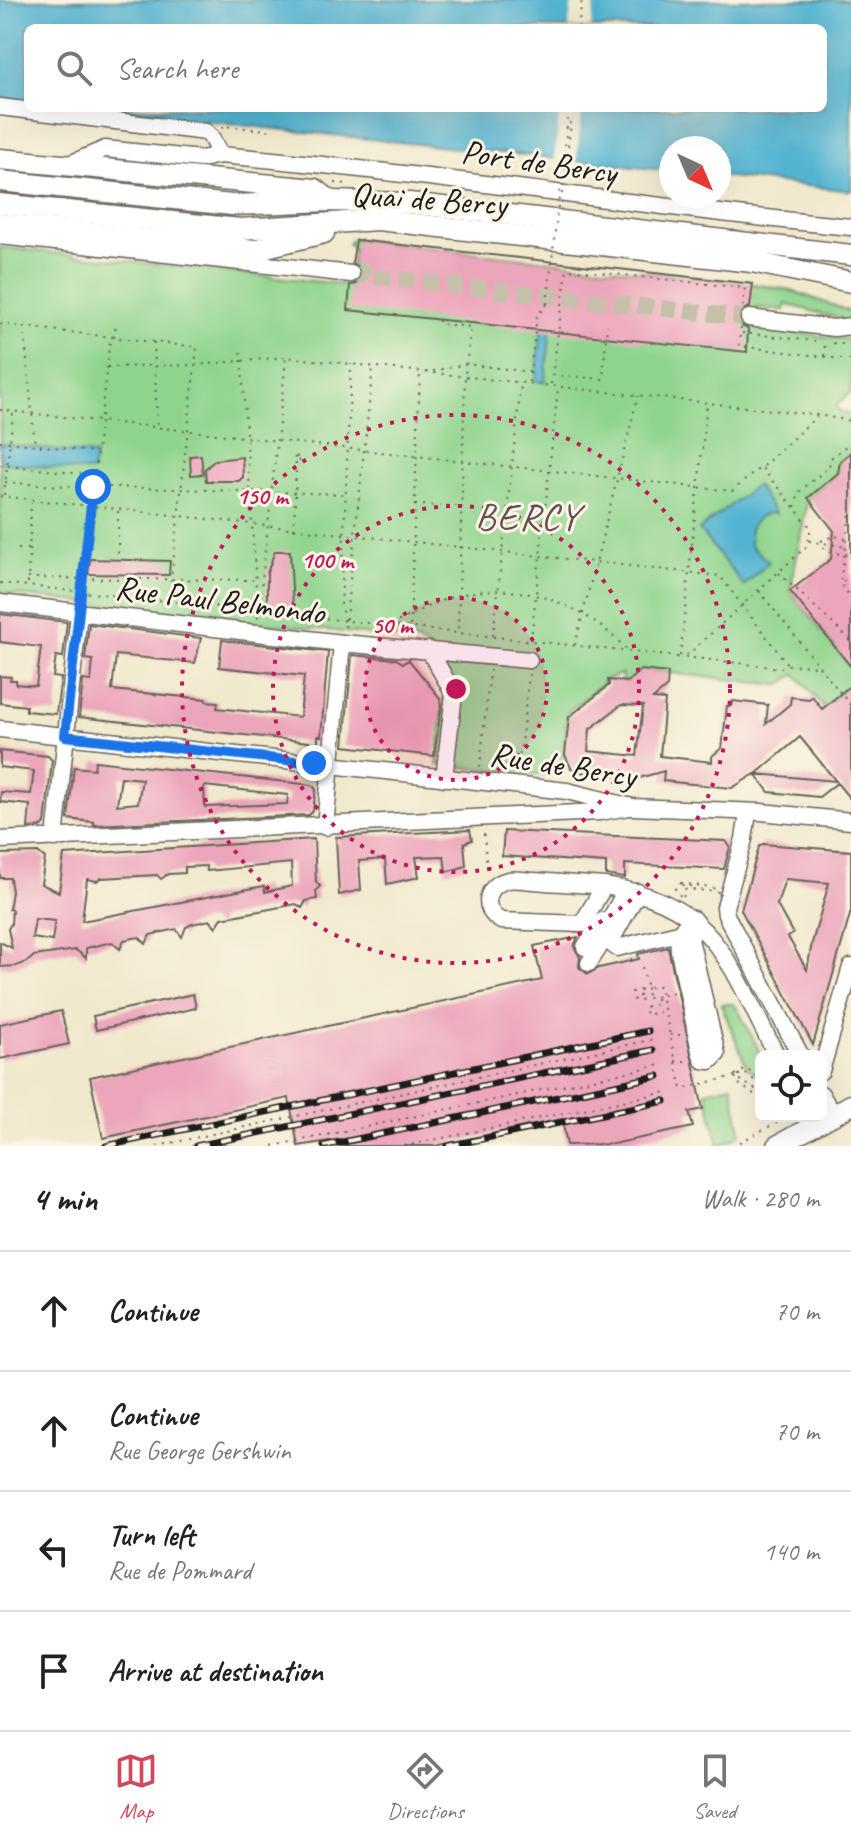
<!DOCTYPE html>
<html lang="en">
<head>
<meta charset="utf-8">
<style>
  :root { --surface:#fff; --page:#f6f6f6; --text:#222; --muted:#767676; --line:#e0e0e0; --accent:#d1495b }
  body { margin:0; font-family:Caveat,sans-serif; background:var(--page); color:var(--text) }
  .controls { position:absolute; right:24px; bottom:24px; display:grid; overflow:hidden; border-radius:12px; box-shadow:0 8px 32px #0002 }
  .controls button { width:72px; height:72px; display:grid; place-items:center; padding:0; border:0; border-bottom:2px solid var(--line); background:var(--surface); color:var(--text); font:40px sans-serif }
  .compass { position:absolute; left:659px; top:136px; width:72px; height:72px; border-radius:50%; background:var(--surface); box-shadow:0 8px 32px #0002; rotate:136deg }
  .stop { position:absolute; width:24px; height:24px; margin:-18px; border:6px solid #1a73e8; border-radius:50%; background:#fff }
  .stop.end { background:#1a73e8; border-color:#fff; box-shadow:0 2px 8px #0008 }
  .list { margin:0; padding:0; list-style:none }
  h2 { display:flex; justify-content:space-between; align-items:center; height:104px; margin:0; padding:0 32px; font-size:34px }
  h2 small { font-size:26px; font-weight:400; color:var(--muted) }
  .list li { display:grid; grid-template-columns:52px 1fr auto; gap:24px; align-items:center; box-sizing:border-box; height:120px; padding:0 32px; border-top:2px solid var(--line) }
  .list b { display:block; font-size:30px; white-space:nowrap }
  .list p { margin:0; font-size:26px; white-space:nowrap; color:var(--muted) }
  .list em { font-size:26px; font-style:normal; color:var(--muted) }
  .icon { flex:none; width:44px; height:44px; fill:none; stroke:currentColor; stroke-width:2; stroke-linecap:round; stroke-linejoin:round }
  .map { position:relative; flex:none; width:851px; height:1146px; overflow:hidden }
  .search { position:absolute; background:var(--surface); box-shadow:0 8px 32px #0002; left:24px; right:24px; top:24px; height:88px; display:flex; align-items:center; gap:20px; box-sizing:border-box; padding:0 28px; border-radius:12px; color:var(--muted); font-size:30px }
  .sheet { height:584px; background:var(--surface) }
  nav { display:flex; justify-content:space-around; align-items:center; box-sizing:border-box; height:112px; border-top:2px solid var(--line); background:var(--surface); font-size:22px; color:var(--muted) }
  nav a { display:grid; justify-items:center; gap:4px }
  nav .on { color:var(--accent) }
  .map>svg:first-child { display:block }
</style>
</head>
<body>
<div class="map">
<svg width="851" height="1146" viewBox="0 0 851 1146">
  <rect width="100%" height="100%" fill="#fcf5e5"/>
  <filter id="ink" filterUnits="userSpaceOnUse"><feTurbulence type="fractalNoise" baseFrequency=".0125" numOctaves="2"/><feDisplacementMap in="SourceGraphic" scale="16" xChannelSelector="R" yChannelSelector="G"/><feConvolveMatrix kernelMatrix="1 2 1 2 8 2 1 2 1" color-interpolation-filters="sRGB"/></filter>
  <filter id="wash" filterUnits="userSpaceOnUse"><feTurbulence type="fractalNoise" baseFrequency=".006" numOctaves="4" result="noise"/><feDisplacementMap in="SourceGraphic" scale="32" xChannelSelector="R" yChannelSelector="G"/><feGaussianBlur stdDeviation="1.8" result="paint"/><feColorMatrix in="noise" values="0 0 0 0 0 0 0 0 0 0 0 0 0 0 0 0 0 1.4 0 .05"/><feComposite in="paint" operator="in"/></filter>
  <g filter="url(#wash)">
    <rect width="100%" height="100%" fill="#f1e9cd"/>
    <g fill="#8fd48d" stroke="#567854" stroke-width="2">
      <path d="M352 239 752 284 790 290 851 312V320H844L786 304 784 310 757 308 756 314H750L749 327 851 340V392L837 405 839 411 851 414V452L840 461 838 473 808 498 790 591 851 667V685L824 707 796 674 780 685 641 670 627 682H622V674L608 679 568 711 560 776 437 765 447 659 414 640 0 593V247L349 285 353 250 348 243Z"/>
      <path d="M721 1004H733L737 1008 762 1056 761 1077 747 1067Z"/>
      <path d="M732 1085 741 1131 739 1135 719 1146 706 1091Z"/>
    </g>
    <g fill="#52b4d1" stroke="#376876" stroke-width="2">
      <path d="M0 0H851V191L719 176V148H671V171L80 108H823V28H28V102L0 99Z"/>
      <path d="M542 325 551 326 545 382 536 381Z"/>
      <path d="M0 444 95 455 92 472 0 462Z"/>
      <path d="M756 485 775 514C764 511 755 519 750 529V545L769 562 744 586 699 530Z"/>
    </g>
    <g fill="#f1e9cd">
      <path d="M572 0H595L591 28H569Z"/>
      <path d="M560 108H582L576 164 554 162Z"/>
    </g>
    <g id="blocks">
      <g fill="#eca6bc" fill-rule="evenodd">
        <path d="M356 240 753 284 750 307 741 311 738 318 742 326 748 329 747 352 348 310 350 285 356 284 362 276 361 269 352 263Z"/>
        <path d="M851 452V667L790 591 831 559 834 531 808 498 838 473 840 461Z"/>
        <path d="M201 455 203 474 191 475 190 456Z"/>
        <path d="M242 457 243 477 239 481H206L205 469 215 460Z"/>
        <path d="M275 551H290L293 607 267 608V573Z"/>
        <path d="M90 559 170 561 169 575 88 574Z"/>
        <path d="M0 614 67 622 63 657 56 656 53 677 61 678 56 714 26 711V706L0 703V676L11 677 10 680H16V684L36 686 41 647 0 642Z"/>
        <path d="M89 624 201 638 195 663 116 655 112 690 206 699V701L218 702 217 708 300 717 304 676 219 667 222 640 328 652 321 736H318V743L79 717 83 680 91 681 93 660 85 659Z"/>
        <path d="M352 655 396 659 403 663 409 660 440 698 441 708 434 756 344 746Z"/>
        <path d="M641 670 668 673 667 687 653 699 665 700 660 756 712 762V756L722 748 727 706H732L733 701 768 705 766 724 790 704 791 697 809 699 812 696 822 709 851 685V800L837 783 819 797 769 792 755 774 732 788 663 781 664 771 639 778 579 772 571 768 565 755 569 717 609 685 608 680 627 682ZM621 705 643 706 637 756 588 751 590 729ZM800 737 836 781 756 774Z"/>
        <path d="M0 751 48 756 52 760 45 823 41 827 28 828 30 805 0 802 1 792 31 794 34 771 0 767Z"/>
        <path d="M95 761 312 785 316 789 313 811 309 815 94 825V822L68 819 74 767 94 769ZM121 777 142 779 138 803 117 805ZM204 786 288 795 287 804 205 807Z"/>
        <path d="M470 830 472 840 464 843 466 866 446 872 444 856 416 857 419 877 387 884 385 859 359 861 361 890 339 895 336 837Z"/>
        <path d="M504 831 726 841 730 847 724 869 625 864V878L606 875V863L502 856Z"/>
        <path d="M314 839 316 882 320 886 316 891 317 899 306 901 302 908 296 904 222 918 216 927 210 920 192 924 186 927 182 937 176 929 150 935 146 944 139 937 124 940 120 949 112 942 86 948V958L76 950 34 956 27 962 16 966 0 967V942L12 948 8 929 11 924 12 910 9 909 12 892 10 878H0V854L39 853 45 858 41 884 59 892 64 855ZM291 863 292 886 265 892 264 886 82 921 87 879 97 881 101 878 157 875 161 879 168 874 185 873V867L206 866 207 871ZM35 919 55 921 52 941 32 938Z"/>
        <path d="M763 844 851 851V911L813 1045 741 910 759 847ZM785 879 829 883 812 943 807 970 788 937 793 934 777 905Z"/>
        <path d="M578 937 574 947 580 957 579 967 588 974 599 968 639 959 638 954 668 947 703 1109 689 1112 693 1127 613 1144 567 1145 562 1119 435 1146H341V1139L298 1146 289 1098 103 1138 90 1077 542 980 534 946Z"/>
        <path d="M193 994 196 1008 96 1030 93 1016Z"/>
        <path d="M61 1011 69 1044 0 1059V1024Z"/>
      </g>
    </g>
  </g>
  <g filter="url(#ink)">
    <use href="#blocks" fill-opacity="0" stroke="#67645a" stroke-width="2"/>
    <g fill="none" stroke-linecap="round" stroke-linejoin="round">
      <path stroke="#c6c0aa" stroke-width="16" stroke-dasharray="16 8" stroke-linecap="butt" d="M351 274 749 318"/>
      <defs>
        <g id="minor">
          <path d="M0 107 206 132 211 137 220 155"/>
          <path d="M67 165 105 149 201 159 220 155C431 173 640 207 851 227"/>
          <path d="M0 236 351 274"/>
          <path d="M749 318 834 328 851 326"/>
          <path d="M0 603 342 643 529 660"/>
          <path d="M429 650 454 694 444 778"/>
          <path d="M0 729 567 791 632 807 761 812 851 821"/>
          <path d="M748 813 744 839 725 907 726 915 801 1056"/>
          <path d="M325 827 342 643"/>
          <path d="M55 838 79 613"/>
          <path d="M0 840 600 812 629 807"/>
          <path d="M604 886 582 924 501 921C481 910 485 885 508 880 516 878 526 881 534 881 557 883 581 884 604 886 717 902 730 967 777 1056"/>
          <path d="M638 892 612 939 613 945 617 948 678 933"/>
          <path d="M693 919 678 933 679 951 700 1051 703 1060 710 1061 717 1054 690 939 697 923"/>
          <path d="M602 934 626 890"/>
          <path d="M585 947 602 921"/>
          <path d="M589 963 612 927"/>
          <path d="M821 1071 851 967"/>
          <path d="M821 1094 833 1115"/>
        </g>
        <g id="major">
          <path d="M0 159 315 189 327 198"/>
          <path d="M0 181 232 205 330 201 409 203 851 255"/>
          <path d="M0 204 240 229 378 220 752 262 851 282"/>
          <path d="M0 224 254 250 324 233"/>
          <path d="M777 1146 851 1105"/>
        </g>
      </defs>
      <use href="#minor" stroke="#67645a" stroke-width="19"/>
      <use href="#major" stroke="#67645a" stroke-width="23"/>
      <g stroke="#67645a" stroke-width="2" stroke-dasharray="2 6" stroke-linecap="butt">
        <path d="M578 28 582 0"/>
        <path d="M223 129V126L269 130"/>
        <path d="M335 183 349 184"/>
        <path d="M439 320V324L471 327 465 375 458 631"/>
        <path d="M0 324 197 347 169 600"/>
        <path d="M24 327 35 445"/>
        <path d="M741 328 739 346 851 360"/>
        <path d="M742 333 815 341"/>
        <path d="M114 337 116 326"/>
        <path d="M154 342 157 426"/>
        <path d="M833 343 851 345"/>
        <path d="M241 352 258 618"/>
        <path d="M824 356 825 343"/>
        <path d="M107 367 196 365 286 357 818 415 851 421"/>
        <path d="M433 371 467 364 530 372"/>
        <path d="M553 375 603 379 607 325"/>
        <path d="M529 382 537 316 547 304"/>
        <path d="M551 384 567 269 745 288 743 306"/>
        <path d="M0 410 732 491 761 467 811 528 806 547 685 657"/>
        <path d="M0 441 96 452"/>
        <path d="M296 456 301 459 297 462 294 460Z"/>
        <path d="M0 465 93 475"/>
        <path d="M763 466 817 416"/>
        <path d="M5 482 39 485 344 494"/>
        <path d="M4 495 13 414"/>
        <path d="M0 496 720 576 788 665"/>
        <path d="M415 505 460 506"/>
        <path d="M795 507 799 492 829 467 831 458 851 442"/>
        <path d="M851 507 840 584 851 597"/>
        <path d="M118 511V560"/>
        <path d="M294 529 296 462"/>
        <path d="M809 541 843 546"/>
        <path d="M821 541 833 536 851 539"/>
        <path d="M817 542 831 553 851 555"/>
        <path d="M18 549H29"/>
        <path d="M779 573 851 641"/>
        <path d="M28 578 253 580"/>
        <path d="M843 582 851 575"/>
        <path d="M0 583 679 657"/>
        <path d="M28 583 31 502"/>
        <path d="M759 591 851 706"/>
        <path d="M80 599 110 339"/>
        <path d="M259 608 286 359"/>
        <path d="M345 620 341 609 351 364"/>
        <path d="M391 625C413 614 435 601 459 595 523 580 585 604 628 651"/>
        <path d="M410 626 420 372"/>
        <path d="M345 627 373 367"/>
        <path d="M493 636 521 384"/>
        <path d="M531 640 558 388"/>
        <path d="M575 645 638 396"/>
        <path d="M680 656 707 404"/>
        <path d="M685 657 781 668 788 665 818 666"/>
        <path d="M480 767 490 670"/>
        <path d="M518 771 529 674"/>
        <path d="M484 834 486 859 490 870"/>
        <path d="M681 883 713 888 719 892 685 889 683 899 675 889Z"/>
        <path d="M682 885 699 887"/>
        <path d="M631 958 632 965"/>
        <path d="M642 967 647 988 659 986 682 1089 734 1076 761 1093"/>
        <path d="M638 996 649 994 647 988 632 992 634 1001 673 993"/>
        <path d="M656 998 657 1004 644 1007 646 1015 663 1011"/>
        <path d="M670 1035H683"/>
        <path d="M675 1061H689"/>
        <path d="M735 1075 747 1069 761 1080"/>
        <path d="M738 1075 746 1074 761 1085"/>
        <path d="M735 1077 739 1084 761 1099"/>
        <path d="M157 1146 655 1039"/>
        <path d="M273 1146 661 1065"/>
        <path d="M404 1146 666 1092"/>
        <path d="M733 1146 789 1116"/>
      </g>
      <use href="#minor" stroke="#fff" stroke-width="16"/>
      <use href="#major" stroke="#fff" stroke-width="20"/>
      <defs>
        <g id="rail">
          <path d="M106 1146 648 1031"/>
          <path d="M196 1146 653 1050"/>
          <path d="M324 1146 658 1076"/>
          <path d="M448 1146 665 1101"/>
        </g>
      </defs>
      <use href="#rail" stroke="#1c1c1c" stroke-width="7"/>
      <use href="#rail" stroke="#fcf5e5" stroke-width="4" stroke-dasharray="12" stroke-linecap="butt"/>
      <g stroke="#67645a" stroke-width="2" stroke-dasharray="2 6" stroke-linecap="butt">
        <path d="M562 194 571 123H569"/>
        <path d="M547 304 569 108"/>
      </g>
    </g>
  </g>
  <g fill="none" stroke-linecap="round" stroke-linejoin="round" filter="url(#ink)">
    <path stroke="#1a73e8" stroke-width="10" d="M93 487 65 736 314 763"/>
  </g>
  <circle cx="456" cy="689" r="91" fill="#c2185b" fill-opacity=".12"/>
  <g fill="none" stroke="#c2185b" stroke-width="4" stroke-dasharray="4 8">
    <circle cx="456" cy="689" r="91"/>
    <circle cx="456" cy="689" r="183"/>
    <circle cx="456" cy="689" r="274"/>
  </g>
  <g text-anchor="middle" stroke-width="6" stroke-linejoin="round" paint-order="stroke">
    <g font-size="34" fill="#1c1c1c" stroke="#fcf5e5">
      <text transform="translate(539 161) rotate(8)" y="12">Port de Bercy</text>
      <text transform="translate(429 198) rotate(4)" y="12">Quai de Bercy</text>
      <text transform="translate(220 599) rotate(7)" y="12">Rue Paul Belmondo</text>
      <text transform="translate(563 764) rotate(9)" y="12">Rue de Bercy</text>
    </g>
    <g font-size="38" letter-spacing="2" fill="#654c54" stroke="#fcf5e5">
      <text x="528" y="529">BERCY</text>
    </g>
  </g>
  <circle cx="456" cy="689" r="12" fill="#c2185b" stroke="#fcf5e5" stroke-width="4"/>
  <g font-size="24" text-anchor="middle" font-weight="bold" fill="#c2185b" stroke="#fcf5e5" stroke-width="6" stroke-linejoin="round" paint-order="stroke">
    <text x="262" y="504">150 m</text>
    <text x="327" y="568">100 m</text>
    <text x="392" y="633">50 m</text>
  </g>
</svg>
<div class="controls">
<button><svg class="icon" aria-label="locate" viewBox="0 0 24 24"><circle cx="12" cy="12" r="6"/><path d="M12 2v4M12 18v4M2 12h4M18 12h4"/></svg></button>
</div>
<svg class="compass" viewBox="-18 -18 36 36"><path d="M0-13l5 13h-10z" fill="#e53935"/><path d="M0 13l5-13h-10z" fill="#767676"/></svg>
<div class="stop" style="left:93px;top:487px"></div>
<div class="stop end" style="left:314px;top:763px"></div>
<div class="search"><svg class="icon" aria-label="search" viewBox="0 0 24 24"><circle cx="10" cy="10" r="6"/><path d="M15 15l6 6"/></svg>Search here</div>
</div>
<section class="sheet">
<h2>4 min<small>Walk · 280 m</small></h2>
<ul class="list">
<li><svg class="icon" aria-label="ahead" viewBox="0 0 24 24"><path d="M12 20V5M6 11l6-6 6 6"/></svg><div><b>Continue</b></div><em>70 m</em></li>
<li><svg class="icon" aria-label="ahead" viewBox="0 0 24 24"><path d="M12 20V5M6 11l6-6 6 6"/></svg><div><b>Continue</b><p>Rue George Gershwin</p></div><em>70 m</em></li>
<li><svg class="icon" aria-label="left" viewBox="0 0 24 24"><path d="M17 20v-9H6M10 6l-5 5 5 5"/></svg><div><b>Turn left</b><p>Rue de Pommard</p></div><em>140 m</em></li>
<li><svg class="icon" aria-label="arrive" viewBox="0 0 24 24"><path d="M6 21V4h12l-3 4 3 4H6"/></svg><div><b>Arrive at destination</b></div></li>
</ul>
</section>
<nav>
<a class="on"><svg class="icon" aria-label="map" viewBox="0 0 24 24"><path d="M3 6l6-2 6 2 6-2v14l-6 2-6-2-6 2zM9 4v14M15 6v14"/></svg>Map</a>
<a><svg class="icon" aria-label="directions" viewBox="0 0 24 24"><path d="M12 3l9 9-9 9-9-9zM9 14v-3h6M13 9l2 2-2 2"/></svg>Directions</a>
<a><svg class="icon" aria-label="saved" viewBox="0 0 24 24"><path d="M7 4h10v16l-5-4-5 4z"/></svg>Saved</a>
</nav>
</body>
</html>
